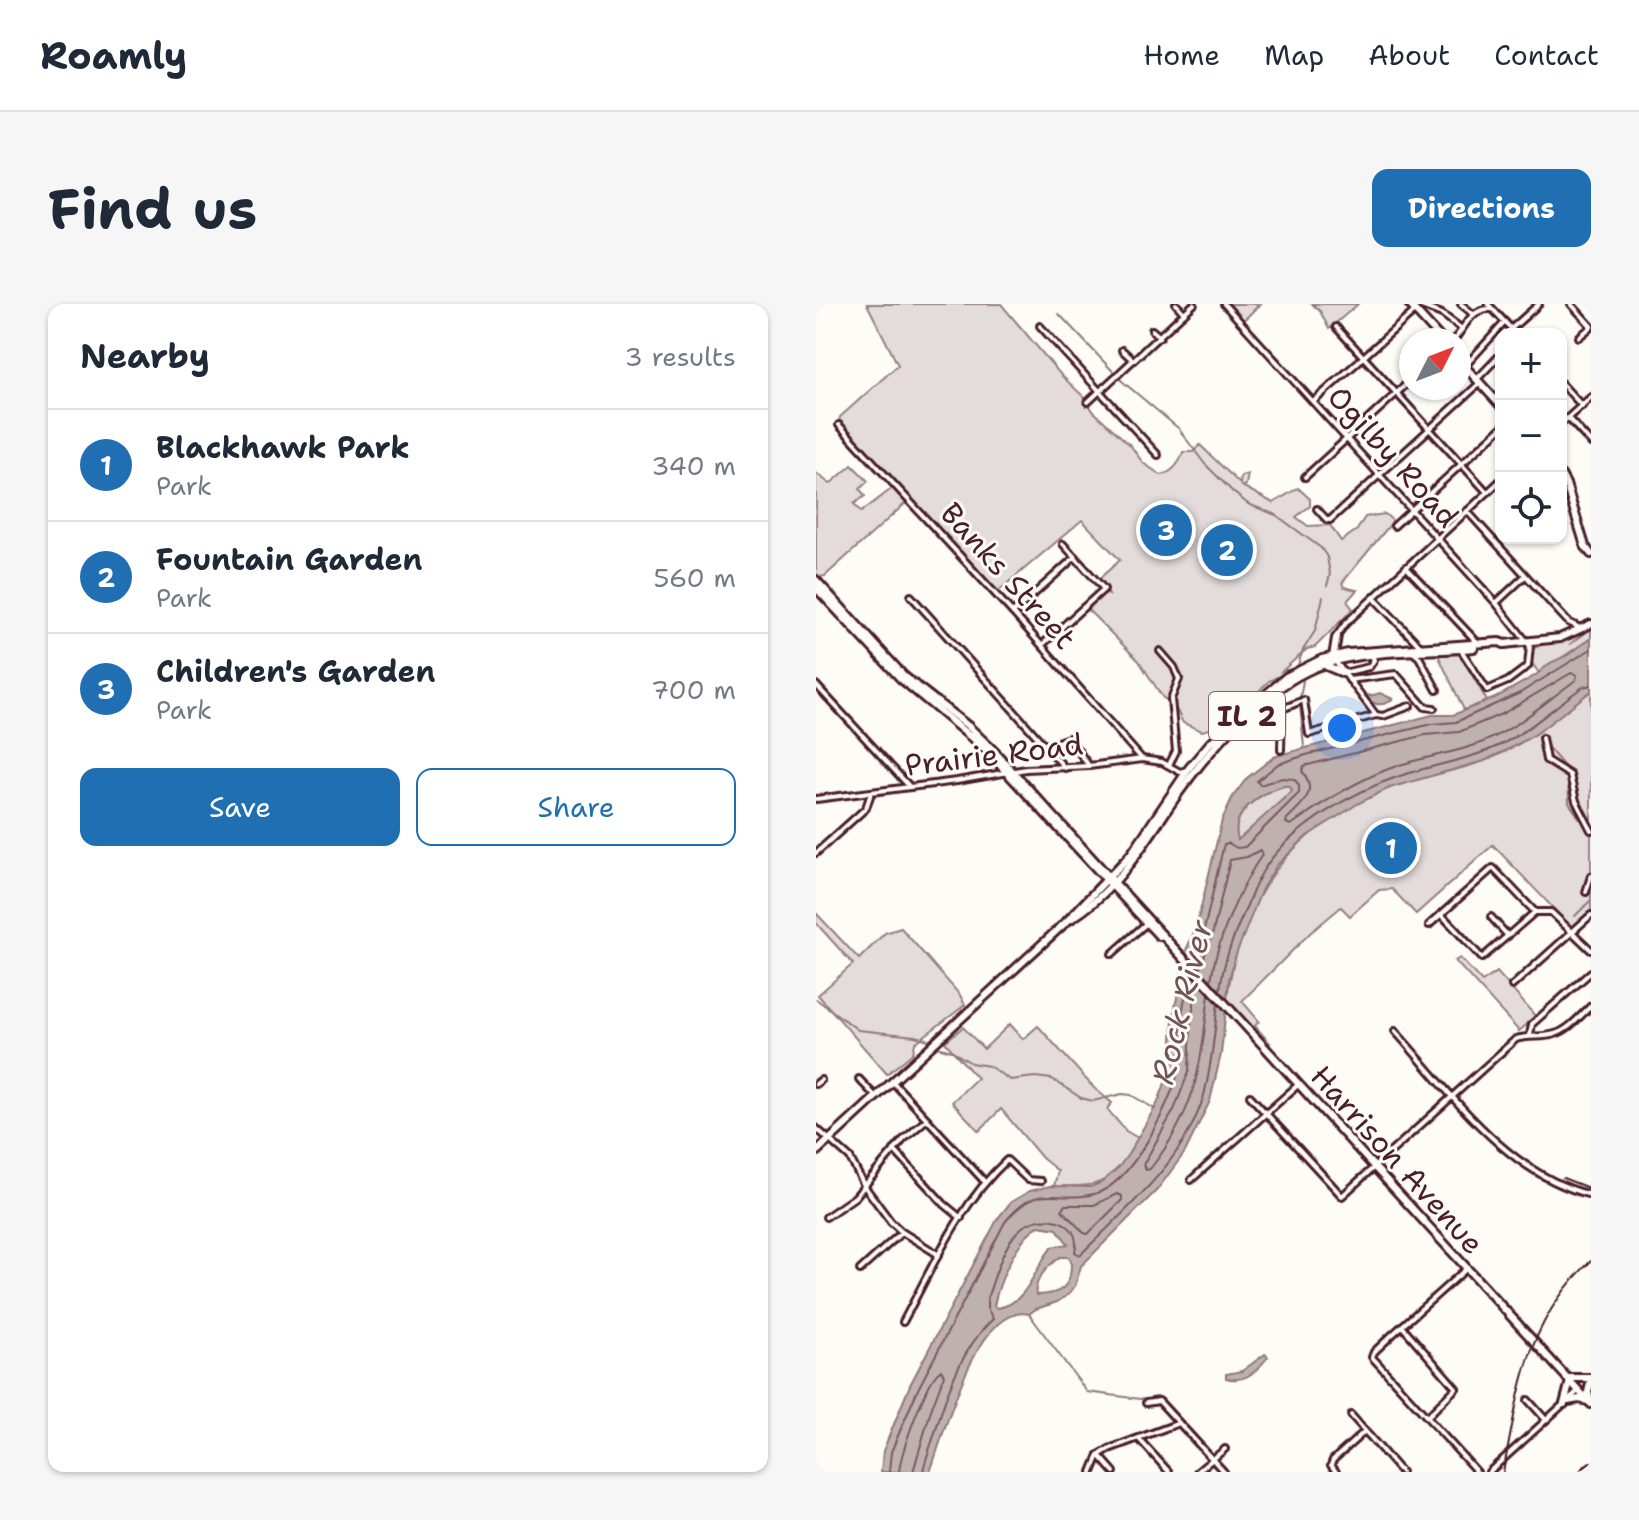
<!DOCTYPE html>
<html lang="en">
<head>
<meta charset="utf-8">
<style>
  :root { --surface:#fff; --page:#f6f6f7; --text:#1f2937; --muted:#747a83; --line:#e0e1e3; --accent:#1f6fb2 }
  body { margin:0; font-family:"Shantell Sans",sans-serif; background:var(--page); color:var(--text) }
  .controls { position:absolute; right:24px; top:24px; display:grid; overflow:hidden; border-radius:16px; box-shadow:0 2px 6px #0004 }
  .controls button { width:72px; height:72px; display:grid; place-items:center; padding:0; border:0; border-bottom:2px solid var(--line); background:var(--surface); color:var(--text); font:40px sans-serif }
  .compass { position:absolute; left:583px; top:24px; width:72px; height:72px; border-radius:50%; background:var(--surface); box-shadow:0 2px 6px #0004; rotate:48deg }
  .you { position:absolute; left:526px; top:424px; width:28px; height:28px; margin:-20px; border:6px solid #fff; border-radius:50%; background:#1a73e8; box-shadow:0 0 0 12px #1a73e833 }
  .badge { display:grid; place-items:center; width:52px; height:52px; border-radius:50%; background:var(--accent); color:#fff; font-size:26px; font-weight:700 }
  .pin { position:absolute; translate:-50% -50%; border:4px solid #fff; box-shadow:0 2px 8px #0006 }
  .list { margin:0; padding:0; list-style:none }
  h2 { display:flex; justify-content:space-between; align-items:center; height:104px; margin:0; padding:0 32px; font-size:34px }
  h2 small { font-size:26px; font-weight:400; color:var(--muted) }
  .list li { display:grid; grid-template-columns:52px 1fr auto; gap:24px; align-items:center; box-sizing:border-box; height:112px; padding:0 32px; border-top:2px solid var(--line) }
  .list b { display:block; font-size:30px; white-space:nowrap }
  .list p { margin:0; font-size:26px; white-space:nowrap; color:var(--muted) }
  .list em { font-size:26px; font-style:normal; color:var(--muted) }
  .actions { display:flex; gap:16px; padding:24px 32px }
  .actions a { flex:1; padding:18px 0; border:2px solid var(--accent); border-radius:16px; text-align:center; font-size:28px; color:var(--accent) }
  .actions .main { background:var(--accent); color:#fff }
  .icon { flex:none; width:44px; height:44px; fill:none; stroke:currentColor; stroke-width:2; stroke-linecap:round; stroke-linejoin:round }
  .map { position:relative; flex:none; width:775px; height:1168px; overflow:hidden; border-radius:16px }
  header { display:flex; align-items:center; gap:48px; box-sizing:border-box; height:112px; padding:0 40px; background:var(--surface); border-bottom:2px solid var(--line) }
  header strong { font-size:38px }
  nav { display:flex; gap:44px; margin-inline-start:auto; font-size:28px }
  .intro { display:flex; align-items:center; justify-content:space-between; box-sizing:border-box; height:192px; padding:0 48px }
  h1 { margin:0; font-size:56px }
  .button { padding:20px 36px; border-radius:16px; background:var(--accent); color:#fff; font-size:28px; font-weight:700 }
  main { display:flex; gap:48px; padding:0 48px }
  aside { flex:1; background:var(--surface); border-radius:16px; box-shadow:0 2px 6px #0004 }
  .map>svg:first-child { display:block }
</style>
</head>
<body>
<header>
<strong>Roamly</strong>
<nav><a>Home</a><a>Map</a><a>About</a><a>Contact</a></nav>
</header>
<div class="intro"><h1>Find us</h1><a class="button">Directions</a></div>
<main>
<aside>
<h2>Nearby<small>3 results</small></h2>
<ul class="list">
<li><span class="badge">1</span><div><b>Blackhawk Park</b><p>Park</p></div><em>340 m</em></li>
<li><span class="badge">2</span><div><b>Fountain Garden</b><p>Park</p></div><em>560 m</em></li>
<li><span class="badge">3</span><div><b>Children's Garden</b><p>Park</p></div><em>700 m</em></li>
</ul>
<div class="actions"><a class="main">Save</a><a>Share</a></div>
</aside>
<div class="map">
<svg width="775" height="1168" viewBox="0 0 775 1168">
  <rect width="100%" height="100%" fill="#fdfcf7"/>
  <filter id="ink" filterUnits="userSpaceOnUse"><feTurbulence type="fractalNoise" baseFrequency=".0125" numOctaves="2"/><feDisplacementMap in="SourceGraphic" scale="16" xChannelSelector="R" yChannelSelector="G"/><feConvolveMatrix kernelMatrix="1 2 1 2 8 2 1 2 1" color-interpolation-filters="sRGB"/></filter>
  <g filter="url(#ink)">
    <g fill="#e3dcda" stroke="#967e82" stroke-width="2">
      <path d="M51 0H185L244 70 270 95 277 107 315 142 327 159 345 171C356 169 364 159 367 148H377L384 141 424 180 425 172 432 170 430 181 426 182 457 199 482 184 494 195V202L480 213 492 222 514 221 525 237 541 226 549 213 569 210 577 217 526 279 528 283 541 286 531 297 537 305 499 343 491 345 466 367 476 365 453 377 408 421 386 427 367 419 357 399 347 394 323 357 271 305 288 289 293 291 289 282 283 275 304 256 266 216 180 289 23 118 24 113 82 61Z"/>
      <path d="M412 0H444L428 16Z"/>
      <path d="M496 0H542L513 25 504 7Z"/>
      <path d="M36 161 52 177 44 185 49 192 38 200 45 208 78 183 91 198 9 272 3 273 0 269V169L14 180Z"/>
      <path d="M775 323 753 341 775 325V334L723 369 715 358V345L721 343 717 342 747 335Z"/>
      <path d="M644 350 671 397 648 406 622 351Z"/>
      <path d="M775 387V608L756 624 677 541 600 610 576 585 563 586 534 612 525 603 494 629 426 697 443 717 439 722 454 739 451 741 410 699C425 593 473 523 574 484 605 472 638 468 668 457 709 442 740 412 775 387Z"/>
      <path d="M468 482H474L476 487 425 536H422C413 509 445 488 468 482Z"/>
      <path d="M0 609 43 655 69 629 85 624 144 691 149 701 99 739 97 749 71 770 2 691 37 660 0 619Z"/>
      <path d="M644 654 666 678 681 668 720 713 703 727 639 657Z"/>
      <path d="M194 720 207 735 222 722 278 784 296 799 291 805 310 827 322 834C298 878 287 884 238 882L242 867 226 854 185 805 163 827 136 798 161 774 129 738 147 723 168 745Z"/>
    </g>
    <g fill="#c0b1b1" stroke="#91777b" stroke-width="2" fill-rule="evenodd">
      <path d="M775 334V387L720 430 691 446 668 457 573 484 543 499 491 532 461 561 446 585 419 653 413 676 405 750 394 797 369 848 341 886 265 962 259 982 253 990 241 998 220 1005 213 1010C161 997 127 1134 114 1168H65L67 1147 94 1081 182 914 195 898 214 887 234 882 274 883 285 879 303 863 313 849 342 798 355 763 357 714 370 646 380 624 406 516 416 494 431 474 458 453 467 450 616 411H637L679 394 720 371 734 359 752 351ZM468 482H474L476 487 422 536C413 508 445 488 468 482ZM223 922 241 925 252 940 236 943C218 964 212 1000 181 1004L178 1002C182 980 202 931 223 922ZM244 953H252L255 957C256 983 245 991 220 991 217 977 232 961 244 953Z"/>
      <path d="M545 388 554 392 564 389 577 395C565 405 553 400 545 388Z"/>
      <path d="M449 1050 452 1053C440 1068 429 1079 410 1074V1070L426 1067Z"/>
    </g>
    <g fill="none" stroke-linecap="round" stroke-linejoin="round">
      <g stroke="#795961" stroke-width="2">
        <path d="M755 369 761 371 760 376C727 399 700 426 662 440 637 449 609 453 584 461 545 473 508 497 475 521L470 519 471 515C486 500 503 488 486 467L488 462 609 431 643 428 688 409Z"/>
        <path d="M376 656 388 626 408 540 412 539 421 544 429 543 483 489V481L478 475 466 474 444 481 441 477 462 460 490 451 616 420 640 418 704 389 775 345"/>
        <path d="M384 665 397 628 414 556 431 553 444 546 446 551C424 582 400 639 395 677"/>
        <path d="M382 678 375 716 373 767 358 806 327 861 330 866 334 865C382 804 384 763 393 690"/>
        <path d="M404 686C407 659 416 636 427 611 434 595 439 578 450 562 478 522 538 487 584 472 619 460 656 456 688 439 717 424 740 401 767 383L775 381"/>
        <path d="M301 890 306 892V896L272 930 268 929 246 906 249 901H278Z"/>
        <path d="M73 1168 75 1148 102 1085 189 918C223 876 238 900 278 890 316 881 357 796 364 760 367 746 364 732 365 717 367 701 371 685 374 668"/>
        <path d="M83 1168C85 1148 110 1076 125 1066L128 1071 115 1106 97 1168"/>
        <path d="M107 1168C109 1156 114 1144 118 1132 130 1090 145 1045 177 1015L171 1004V995C178 975 187 942 202 927 223 906 267 914 259 948L264 951C311 904 369 857 388 791 396 761 398 730 402 699"/>
      </g>
      <g stroke="#91777b" stroke-width="2">
        <path d="M243 10 307 78 362 124 388 159 417 188 432 200 460 211 505 244 511 253 514 270 511 282"/>
        <path d="M481 364 487 346 499 327 507 293"/>
        <path d="M484 394 487 377"/>
        <path d="M484 401 488 443"/>
        <path d="M729 440 752 467"/>
        <path d="M752 473 753 499 764 515 773 514 775 519"/>
        <path d="M759 612 775 596"/>
        <path d="M0 695 42 726 99 732 113 736"/>
        <path d="M121 743 136 747 155 759 173 762 194 776 219 773 236 775 265 794 277 797 306 790 315 791 339 805"/>
        <path d="M213 1010 271 1088 332 1096"/>
      </g>
      <defs>
        <g id="minor">
          <path d="M360 0 368 9"/>
          <path d="M408 0 680 299 714 342 712 362 692 377 671 386 645 346"/>
          <path d="M645 0 657 10"/>
          <path d="M672 0 700 30"/>
          <path d="M755 0 775 22"/>
          <path d="M605 2 626 10 646 25"/>
          <path d="M224 22 342 151"/>
          <path d="M520 23 671 188"/>
          <path d="M695 25 723 0"/>
          <path d="M336 26 344 33"/>
          <path d="M763 33 775 23"/>
          <path d="M638 36C649 23 655 4 675 5"/>
          <path d="M306 46 317 56"/>
          <path d="M649 62 689 18"/>
          <path d="M661 75 685 50"/>
          <path d="M745 79 766 102"/>
          <path d="M272 98 378 0"/>
          <path d="M497 98 599 7"/>
          <path d="M752 114 775 139"/>
          <path d="M745 120 775 93"/>
          <path d="M23 121 197 309 326 455"/>
          <path d="M489 173 595 76"/>
          <path d="M501 205 511 216H514L664 79"/>
          <path d="M651 207 752 318 762 323"/>
          <path d="M578 222 685 124"/>
          <path d="M590 263 661 338"/>
          <path d="M95 292 249 464"/>
          <path d="M558 294 604 342"/>
          <path d="M680 299 709 272"/>
          <path d="M197 309 259 253"/>
          <path d="M226 341 288 285 247 240"/>
          <path d="M344 347 358 363 363 375 355 395 360 447 353 461"/>
          <path d="M598 349 603 353 621 386"/>
          <path d="M519 350 522 332"/>
          <path d="M527 369 553 363 558 356 556 352"/>
          <path d="M533 376 580 370 609 403 618 404"/>
          <path d="M0 381 94 483"/>
          <path d="M560 411 516 353 519 334 530 319 685 176"/>
          <path d="M726 434 730 456 754 471 760 497 775 526"/>
          <path d="M235 446 244 437 253 434 273 462"/>
          <path d="M465 446 466 405 488 396 493 430 560 411 567 412 594 402"/>
          <path d="M0 495 141 477 210 465 273 462 326 455 346 458 364 468 371 466"/>
          <path d="M0 549 50 504 55 489"/>
          <path d="M770 588 775 572"/>
          <path d="M625 610 666 654 719 608"/>
          <path d="M675 613 692 632"/>
          <path d="M613 621 677 564 719 608H735L775 646"/>
          <path d="M296 650 333 617"/>
          <path d="M696 682 775 611"/>
          <path d="M579 727C635 789 690 870 775 891"/>
          <path d="M714 731 716 720 775 668"/>
          <path d="M43 775 59 792"/>
          <path d="M76 777 168 877"/>
          <path d="M0 780 5 776"/>
          <path d="M434 792 526 892 700 735C713 731 727 734 739 730 753 726 765 711 775 702"/>
          <path d="M0 824 34 854 49 883 75 918 86 928 123 951"/>
          <path d="M78 846 128 900 145 914"/>
          <path d="M375 876 483 780"/>
          <path d="M10 913 39 893 87 836 111 815"/>
          <path d="M650 965 577 1030 558 1048 556 1053 661 1168"/>
          <path d="M44 966 86 928"/>
          <path d="M87 1018C117 962 144 899 191 856L212 876 225 877"/>
          <path d="M586 1022 640 1084 611 1113"/>
          <path d="M712 1096 730 1116"/>
          <path d="M330 1099 343 1097 408 1168"/>
          <path d="M535 1111 585 1168"/>
          <path d="M323 1135 353 1168"/>
          <path d="M283 1151 298 1168"/>
          <path d="M276 1168 283 1151 293 1145 363 1119"/>
          <path d="M381 1168 409 1145"/>
          <path d="M520 1168 515 1161 517 1156 549 1127"/>
          <path d="M673 1168 762 1087"/>
          <path d="M768 1168 775 1162"/>
        </g>
        <g id="major">
          <path d="M593 0 626 36"/>
          <path d="M643 56 685 102"/>
          <path d="M745 171 750 180 769 242 775 250"/>
          <path d="M0 276 88 372 152 422 178 447 775 1100"/>
          <path d="M0 284 85 375 169 445 343 632"/>
          <path d="M688 340 744 334 775 320"/>
          <path d="M510 362 527 369"/>
          <path d="M253 616C297 590 326 544 353 503 389 449 454 373 519 357 563 346 612 348 658 344"/>
          <path d="M0 848 250 618 315 550 373 464 394 439 470 373 506 355 532 349 683 338 689 340"/>
          <path d="M751 1074H775"/>
          <path d="M752 1097 763 1095 772 1097"/>
          <path d="M774 1097 772 1088 775 1076"/>
          <path d="M748 1100 754 1077"/>
        </g>
      </defs>
      <use href="#minor" stroke="#4a1f2b" stroke-width="10"/>
      <use href="#major" stroke="#4a1f2b" stroke-width="12"/>
      <use href="#minor" stroke="#fdfcf7" stroke-width="4"/>
      <use href="#major" stroke="#fdfcf7" stroke-width="6"/>
      <g stroke="#4a1f2b" stroke-width="2">
        <path d="M747 874 775 885"/>
        <path d="M687 1168C704 1086 709 1018 775 957"/>
      </g>
    </g>
  </g>
  <g text-anchor="middle" stroke-width="6" stroke-linejoin="round" paint-order="stroke">
    <rect fill="#fdfcf7" stroke="#806168" stroke-width="2" x="393" y="388" width="76" height="48" rx="6"/>
    <g font-size="28" font-weight="bold" fill="#4a1f2b">
      <text x="431" y="422">IL 2</text>
    </g>
    <g font-size="30" fill="#4a1f2b" stroke="#fdfcf7">
      <text transform="translate(577 153) rotate(48)" y="10">Ogilby Road</text>
      <text transform="translate(192 272) rotate(48)" y="10">Banks Street</text>
      <text transform="translate(178 451) rotate(-7)" y="10">Prairie Road</text>
      <text transform="translate(581 856) rotate(48)" y="10">Harrison Avenue</text>
    </g>
    <g font-size="32" font-style="italic" fill="#73525a" stroke="#fdfcf7">
      <text transform="translate(366 698) rotate(-76)" y="11">Rock River</text>
    </g>
  </g>
</svg>
<div class="controls">
<button>+</button>
<button>−</button>
<button><svg class="icon" aria-label="locate" viewBox="0 0 24 24"><circle cx="12" cy="12" r="6"/><path d="M12 2v4M12 18v4M2 12h4M18 12h4"/></svg></button>
</div>
<svg class="compass" viewBox="-18 -18 36 36"><path d="M0-13l5 13h-10z" fill="#e53935"/><path d="M0 13l5-13h-10z" fill="#747a83"/></svg>
<div class="you"></div>
<div class="pin badge" style="left:575px;top:544px">1</div>
<div class="pin badge" style="left:411px;top:246px">2</div>
<div class="pin badge" style="left:350px;top:226px">3</div>
</div>
</main>
</body>
</html>
